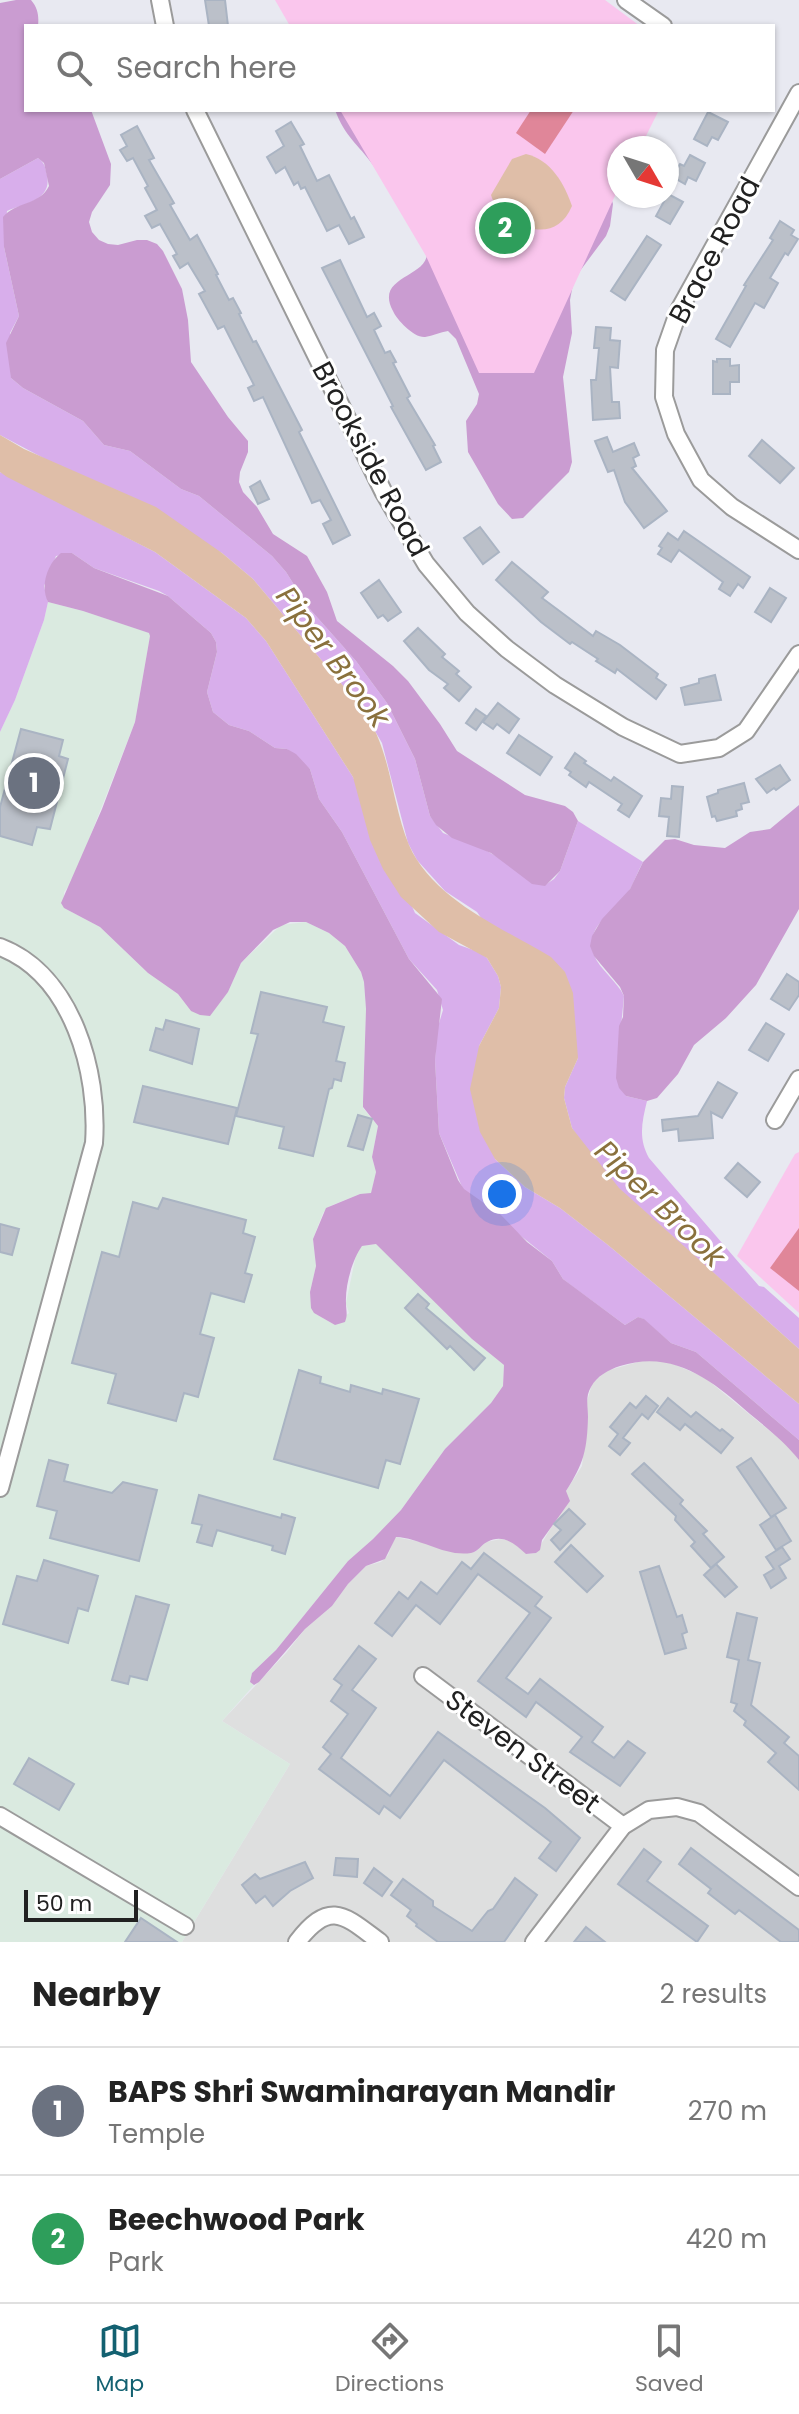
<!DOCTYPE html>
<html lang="en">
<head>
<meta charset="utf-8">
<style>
  :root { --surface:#fff; --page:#f2f2f2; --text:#222; --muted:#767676; --line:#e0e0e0; --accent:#136171 }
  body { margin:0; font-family:Poppins,sans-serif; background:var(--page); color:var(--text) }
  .compass { position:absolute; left:607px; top:136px; width:72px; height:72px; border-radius:50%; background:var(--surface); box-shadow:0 2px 6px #0004; rotate:129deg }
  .scale { position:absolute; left:24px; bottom:20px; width:114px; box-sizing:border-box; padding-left:8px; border:4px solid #212121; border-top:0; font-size:22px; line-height:28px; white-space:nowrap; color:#212121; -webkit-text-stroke:6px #fff; paint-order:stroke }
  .you { position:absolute; left:502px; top:1194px; width:28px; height:28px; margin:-20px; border:6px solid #fff; border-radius:50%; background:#1a73e8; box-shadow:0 0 0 12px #1a73e833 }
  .badge { display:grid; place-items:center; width:52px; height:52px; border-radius:50%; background:var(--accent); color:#fff; font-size:26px; font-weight:700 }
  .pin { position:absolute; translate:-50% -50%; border:4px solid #fff; box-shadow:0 2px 8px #0006 }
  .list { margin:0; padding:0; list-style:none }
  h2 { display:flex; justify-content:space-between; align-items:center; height:104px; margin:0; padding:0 32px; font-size:34px }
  h2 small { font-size:26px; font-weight:400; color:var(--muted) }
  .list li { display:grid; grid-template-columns:52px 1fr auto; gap:24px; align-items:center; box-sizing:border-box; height:128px; padding:0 32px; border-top:2px solid var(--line) }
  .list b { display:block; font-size:30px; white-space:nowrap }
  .list p { margin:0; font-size:26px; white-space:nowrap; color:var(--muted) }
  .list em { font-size:26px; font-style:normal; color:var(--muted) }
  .icon { flex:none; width:44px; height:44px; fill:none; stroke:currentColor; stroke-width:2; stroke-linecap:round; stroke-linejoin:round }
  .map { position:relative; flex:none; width:799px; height:1942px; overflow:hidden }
  .search { position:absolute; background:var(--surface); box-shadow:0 2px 6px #0004; left:24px; right:24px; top:24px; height:88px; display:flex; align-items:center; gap:20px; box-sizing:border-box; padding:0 28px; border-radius:0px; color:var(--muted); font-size:30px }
  .sheet { height:360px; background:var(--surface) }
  nav { display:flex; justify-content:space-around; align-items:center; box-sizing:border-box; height:112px; border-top:2px solid var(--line); background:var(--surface); font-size:22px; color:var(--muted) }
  nav a { display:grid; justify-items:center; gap:4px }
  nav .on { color:var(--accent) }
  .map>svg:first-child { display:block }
</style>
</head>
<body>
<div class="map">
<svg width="799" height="1942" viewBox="0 0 799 1942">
  <rect width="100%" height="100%" fill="#e8e9f1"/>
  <path fill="#dedfdf" d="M645 1360 666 1361 704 1377 787 1445 799 1460V1942H182L290 1764 222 1721 286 1653 305 1629 332 1606 348 1584 366 1566 381 1562 388 1555 395 1537 475 1552 486 1542 501 1539 511 1541 527 1554 536 1553 552 1526 566 1491 582 1466 588 1415 586 1405 592 1384 606 1371Z"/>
  <path fill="#daeae0" d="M48 602 83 611 150 633V636L135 722 73 880 64 892V908L100 927 148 973 178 994 191 1011 221 1000 228 992 241 963 281 925 306 922 329 933 345 946 361 972 364 982 366 1009 363 1102V1108L378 1126 372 1157 376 1172 371 1194H360L330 1206 323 1213 313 1239 316 1266 310 1292 314 1313 335 1325 349 1313 346 1303 356 1255 362 1246 377 1244 472 1339 504 1365 503 1386 491 1403 445 1449 401 1510 373 1539 348 1561 276 1650 252 1673 250 1682 254 1685 222 1721 290 1764 182 1942H0V732L15 700 44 620Z"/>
  <g fill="#d8aeeb">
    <path d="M38 158C45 163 45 167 47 175 52 200 27 203 7 211L4 247 19 316 10 333 11 378 23 388 83 421 104 445 130 451 181 489 199 496 272 556 286 572 308 607 356 661 387 703 415 759 430 816 443 833 482 848 545 885 554 879 560 871 578 821 643 862C638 871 634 882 629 891 616 911 583 926 594 955 600 970 617 981 624 996L617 1067 626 1096 647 1101C642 1122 638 1138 649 1158L759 1286 764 1287 799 1318V1349L618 1188 583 1145 572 1128 564 1098 565 1087 578 1058 477 912 445 891 417 860 408 843 382 743 361 707 253 579 222 553 0 435V179Z"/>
    <path d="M0 472 155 552 246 618 266 641 353 777 415 913 459 945 479 952 487 958 498 976 501 987 499 1008 479 1046 495 1159 525 1187 560 1208 608 1245 799 1404V1440L696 1352 671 1343 643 1319 638 1317 625 1325 572 1286 563 1279 552 1261 463 1189 439 1133 435 1060 437 1030 443 1010 437 990 409 959 342 832 319 799 310 769 287 749 275 748 249 731 229 725 213 712 207 692 217 652 216 642 211 633 168 596 159 591 94 568 72 553 56 556 44 586 48 602 44 620 15 700 0 732Z"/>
  </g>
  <g fill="#ca9cd1">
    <path d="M16 0H31C38 8 39 16 38 26H26V110H91L111 164 110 185 92 212 89 222 92 232 99 240 108 244 118 245 137 240H147L157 244 163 251 182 289 188 320 191 362 228 417 248 441V452L240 472 239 482 243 492 257 507 273 534 307 556 327 592 337 621 393 666 408 681 440 724 457 751 525 795 565 806 573 812 578 821 560 871 545 886 532 884 491 853 452 838 436 825 430 816 415 759 387 703 356 661 308 607 286 572 272 556 199 496 181 489 130 451 104 445 83 421 23 388 11 378 6 343 19 316 4 247 3 217C15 202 40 205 49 186L44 163 38 158 0 179V3Z"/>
    <path d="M335 110H478L619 148 607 184 613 204 610 226 606 236 574 279 570 300 572 333 563 377 572 462 569 472 523 518 512 519 498 504 468 452 466 421 477 404 479 394 456 339 448 331C440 332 433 336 425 337 414 338 397 320 393 311 372 272 440 279 425 243 421 234 413 225 407 217 396 200 385 182 373 165 358 144 345 137 335 110Z"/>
    <path d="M61 553H72L94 568 168 596 211 633 216 642 217 652 207 692 213 712 229 725 249 731 275 748 287 749 296 754 310 769 319 799 342 832 409 959 442 999 435 1060 439 1133 458 1180 464 1189 501 1215 527 1242 552 1261 563 1279 625 1325 638 1317 644 1319 671 1343 696 1352 799 1440V1460C785 1442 768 1429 750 1414 712 1380 673 1349 620 1366 608 1370 597 1376 591 1387 585 1397 588 1406 588 1417 587 1450 584 1463 566 1491L570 1501 542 1540 540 1550 536 1553 526 1554C515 1544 503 1533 487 1542 481 1545 478 1552 471 1553 445 1557 421 1538 396 1537L385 1559 366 1566 348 1584 332 1606 305 1629 259 1682 254 1685 250 1682 252 1673 276 1650 348 1561 373 1539 401 1510 445 1449 491 1403 503 1386 504 1365 472 1339 376 1244 362 1246C352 1260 345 1286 346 1303 346 1312 348 1314 345 1322L335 1325 314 1313 311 1308 310 1292 316 1266 313 1239 326 1208 360 1194 371 1193 376 1172 372 1157 378 1126 363 1107V1102L366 1009 364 982 361 972 345 946 329 933 306 922H290L273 930 241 963 228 992 210 1016 200 1015 191 1011 178 994 148 973 100 927 64 908 61 903 102 809 135 722 150 636 149 633 83 611 48 602C40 586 47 564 61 553Z"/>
    <path d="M799 805V909L756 985 726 1018 694 1045 678 1074 657 1098 647 1101 626 1096 619 1088 616 1078 619 1026 623 1017 624 996 620 987 594 956 590 946 592 936 602 919 630 889 643 862 665 840 675 839 694 845 725 848 750 832 770 829Z"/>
  </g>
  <g fill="#fac6ed">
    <path d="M275 0H605L640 26H290Z"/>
    <path d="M340 110H659L640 148H619V187L534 373H479L426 256Z"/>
    <path d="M799 1152V1313L737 1256 795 1154Z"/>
  </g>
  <g fill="#e08699">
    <path d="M531 110H574L545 154 516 133Z"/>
    <path d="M799 1228V1291L770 1268Z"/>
  </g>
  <g fill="#dfbea8">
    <path d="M526 154C551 160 564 183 572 206 560 234 536 235 512 220 503 213 494 206 491 195L512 159Z"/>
    <path d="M0 435 24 449 156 507 222 553 253 579 361 707C392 749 390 799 409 845 433 900 503 928 551 957L565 972 573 993 578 1058 565 1087 564 1098 572 1128 619 1188 799 1349V1404L608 1245 560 1208 525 1187 495 1159 480 1132 470 1089 479 1046 499 1008 501 987 498 976 487 958 439 932 401 897 383 869 370 840 353 777 266 641 246 618 155 552 7 477 0 472Z"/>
  </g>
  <g fill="#bbc0c9" stroke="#aab4c3" stroke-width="2">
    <path d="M205 0H225L228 26H209Z"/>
    <path d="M708 112 728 122 718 140 712 137 707 146 694 139Z"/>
    <path d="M291 122 304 144 300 146 317 181 329 175 351 219 354 217 364 237 349 244 339 225 327 231 305 187 301 189 298 182 294 185 285 167 276 173 267 157 284 146 276 131Z"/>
    <path d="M137 126 154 158 149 160 174 203 170 205 190 240 197 235 218 274 216 275 229 300 233 298 241 313 239 314 253 342 256 341 302 430 299 432 350 535 333 544 323 524 331 520 320 500 312 503 263 397 254 401 248 388 254 385 224 326 218 329 199 294 205 291 188 263 180 268 173 256 177 254 160 224 152 228 145 216 157 210 145 188 148 186 133 158 127 161 120 150 127 146 121 135Z"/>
    <path d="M690 155 705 163 696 181 688 177 685 184 673 177 680 164 684 166Z"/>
    <path d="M668 194 683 202 670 224 656 216Z"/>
    <path d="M780 221 794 230 791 235 798 239 788 255 785 253 770 278 778 283 764 308 755 303 730 347 716 339 746 286 744 285 773 240 770 238Z"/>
    <path d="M647 236 661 245 625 300 611 291Z"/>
    <path d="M340 260 367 317 374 313 381 326 374 330 385 353 390 351 396 362 393 363 410 396 407 398 435 445 433 446 441 462 426 470 391 407 393 406 322 268Z"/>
    <path d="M596 327 611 328 610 340 620 341 618 368 610 367 612 402H619L620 418 593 420 591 380H596L599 348H594Z"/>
    <path d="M717 359H730V366L739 365V382H730V394H713V361L717 362Z"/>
    <path d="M607 437 613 452 634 443 639 455 633 458 636 466 632 468 667 511 644 528 625 502 614 470 608 472 595 441Z"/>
    <path d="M762 440 794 468 780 483 749 456Z"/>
    <path d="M260 481 269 499 258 504 250 487Z"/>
    <path d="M480 527 499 552 483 564 464 538Z"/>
    <path d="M684 531 750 577 743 588 738 584 730 596 719 589 723 582 679 550 671 562 658 554 662 548 659 546 668 533 678 540Z"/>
    <path d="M512 562 548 592 542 598 593 636 596 631 620 645 658 674 656 678 666 685 656 699 617 669 615 673 596 661 598 659 572 642 570 644 541 622 496 580Z"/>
    <path d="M379 580 401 612 388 621 383 615 378 618 361 593Z"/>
    <path d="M770 588 786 598 771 622 755 612Z"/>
    <path d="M418 628 445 654 442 657 459 671 456 674 471 687 459 701 444 688 448 684 429 670 404 641Z"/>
    <path d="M715 675 721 700 685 705 681 688 699 683V679Z"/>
    <path d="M498 703 519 719 509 733 497 724 493 729 483 722Z"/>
    <path d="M476 709 486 716 476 730 466 723Z"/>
    <path d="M21 729 63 740 59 756 68 759 50 829 37 827 32 845 0 836V807Z"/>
    <path d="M519 735 552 757 540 775 507 753Z"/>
    <path d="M575 753 586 761 584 763 611 781 614 777 642 796 629 817 618 810 622 804 589 782 586 787 569 775 571 772 565 768Z"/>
    <path d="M780 765 790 780 776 790 774 788 767 793 756 779Z"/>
    <path d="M744 783 749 802 741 804 742 809 736 811 737 816 717 821 715 816 712 817 707 797 718 793V790Z"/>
    <path d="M672 786 683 787 679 837 667 836 669 817 659 816 661 798 671 799Z"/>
    <path d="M787 974 799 982V995L789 1010 771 999Z"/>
    <path d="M261 992 327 1007 323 1022 344 1027 336 1061 345 1063 341 1081 334 1079 332 1088 329 1089 313 1156 279 1148 284 1127 236 1116 258 1034 251 1033Z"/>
    <path d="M166 1020 199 1029 192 1064 150 1050 156 1028 163 1030Z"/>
    <path d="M766 1023 784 1034 768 1061 749 1050Z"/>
    <path d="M718 1082 737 1093 722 1118 711 1112 713 1138 679 1141 678 1129 663 1131 662 1120 698 1116Z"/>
    <path d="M143 1086 237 1108 228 1144 134 1122Z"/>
    <path d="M358 1115 372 1119 363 1150 348 1146Z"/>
    <path d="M738 1163 760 1182 747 1197 725 1178Z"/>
    <path d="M163 1198 246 1220 243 1233 255 1237 245 1273 252 1275 244 1302 211 1293 200 1334 214 1338 198 1397 184 1393 176 1421 108 1403 116 1374 72 1363 102 1252 119 1257 133 1202 158 1209Z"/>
    <path d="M0 1224 19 1229 12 1255 0 1252Z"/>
    <path d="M418 1294 429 1304 426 1308 485 1358 474 1370 450 1346 447 1349 405 1308Z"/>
    <path d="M299 1370 321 1377 320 1383 350 1392 351 1385 382 1394 383 1389 419 1399 400 1464 386 1460 378 1488 274 1459Z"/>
    <path d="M646 1396 658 1406 648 1419 642 1414 623 1438 630 1443 620 1455 609 1446 618 1434 610 1427 630 1403 636 1408Z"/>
    <path d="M668 1398 691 1417 696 1412 720 1431 722 1429 733 1438 721 1453 685 1424 680 1430 657 1412Z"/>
    <path d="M751 1458 786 1508 771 1517 737 1467Z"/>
    <path d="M49 1460 68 1465 64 1481 112 1493 123 1482 157 1490 139 1561 50 1538 57 1511 37 1506Z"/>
    <path d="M644 1463 683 1500 680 1504 707 1531 703 1534 724 1557 711 1568 691 1546 695 1542 675 1520 676 1516 632 1474Z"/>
    <path d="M199 1495 281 1518 282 1514 295 1518 285 1554 272 1550 273 1546 217 1530 212 1546 197 1542 202 1525 192 1523Z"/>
    <path d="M569 1509 585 1524 560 1550 551 1540 561 1530 554 1524Z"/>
    <path d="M775 1515 791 1541 776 1550 760 1525Z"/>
    <path d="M571 1545 603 1576 587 1592 555 1562Z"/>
    <path d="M782 1547 790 1559 779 1566 786 1578 771 1588 764 1575 774 1569 766 1557Z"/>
    <path d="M484 1553 542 1597 535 1606 551 1618 506 1678 528 1694 540 1679 603 1727 592 1742 614 1758 628 1741 645 1753 620 1786 570 1752 582 1737 536 1702 526 1717 478 1681 530 1613 478 1574 440 1624 416 1605 392 1636 375 1623 399 1592 408 1599 421 1582 437 1594 462 1562 471 1569Z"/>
    <path d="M44 1560 98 1576 88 1611 78 1608 68 1643 3 1624 17 1576 37 1581Z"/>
    <path d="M716 1564 737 1587 725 1597 704 1575Z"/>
    <path d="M659 1566 677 1617 682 1615 687 1632 682 1634 686 1648 665 1654 640 1572Z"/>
    <path d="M136 1596 169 1605 147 1680 130 1676 128 1684 112 1680Z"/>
    <path d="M737 1613 757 1618 748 1660 760 1663 751 1705 789 1737 784 1743 799 1756V1790L768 1762 776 1753 744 1725 746 1721 734 1711 737 1704 731 1702 739 1660 727 1657Z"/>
    <path d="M359 1646 376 1659 352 1690 376 1708 341 1758 390 1796 438 1732 545 1808 580 1838 556 1871 539 1858 551 1842 444 1760 400 1818 384 1806 379 1814 319 1769 331 1754 323 1747 348 1714 331 1701 342 1685 334 1679Z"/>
    <path d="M29 1758 74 1784 59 1810 14 1784Z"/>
    <path d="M691 1848 799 1930V1942H781L739 1910 735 1914 708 1893 711 1889 679 1864Z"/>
    <path d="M644 1849 661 1862 647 1881 708 1926 697 1942 618 1884Z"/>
    <path d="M336 1858 358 1859 357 1877 334 1875Z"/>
    <path d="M305 1862 313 1878 290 1891 273 1906 265 1896 256 1903 242 1885 255 1874 260 1879Z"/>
    <path d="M374 1868 392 1882 382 1896 364 1883Z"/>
    <path d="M515 1878 537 1895 504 1942H438L416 1926 417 1924 407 1916 411 1910 391 1895 403 1879 433 1901V1906L472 1931 488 1911 493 1909Z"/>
    <path d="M141 1918 177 1942H125Z"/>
    <path d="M586 1927 605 1942H574Z"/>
  </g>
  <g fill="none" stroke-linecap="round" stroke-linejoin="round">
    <defs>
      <g id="street">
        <path d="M160 0 165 26"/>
        <path d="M626 0 663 26"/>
        <path d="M799 93 679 310 665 350 664 397 676 434 701 480 732 507 799 550"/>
        <path d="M195 110 384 493 426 564 467 613 507 649 555 685 623 727 680 754 719 748 746 731 799 654"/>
        <path d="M0 947C73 975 99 1073 94 1143L0 1488"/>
        <path d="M775 1120 799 1079"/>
        <path d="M423 1676 623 1826"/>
        <path d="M0 1816 185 1926"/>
        <path d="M297 1942C330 1899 344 1915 380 1942"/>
        <path d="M534 1942 623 1826 649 1810 677 1807 699 1813 799 1887"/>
      </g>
    </defs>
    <use href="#street" stroke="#9b9b9b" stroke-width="20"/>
    <use href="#street" stroke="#fff" stroke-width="16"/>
  </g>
  <g text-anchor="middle" stroke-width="6" stroke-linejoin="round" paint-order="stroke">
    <g font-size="28" fill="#212121" stroke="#fff">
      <text transform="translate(714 250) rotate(-62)" y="10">Brace Road</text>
      <text transform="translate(371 459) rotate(62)" y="10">Brookside Road</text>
      <text transform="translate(523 1751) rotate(37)" y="10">Steven Street</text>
    </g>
    <g font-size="30" font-style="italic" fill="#8a713d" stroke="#fff">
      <text transform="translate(333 657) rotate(53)" y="10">Piper Brook</text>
      <text transform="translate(660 1204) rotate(44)" y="10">Piper Brook</text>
    </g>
  </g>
</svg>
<svg class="compass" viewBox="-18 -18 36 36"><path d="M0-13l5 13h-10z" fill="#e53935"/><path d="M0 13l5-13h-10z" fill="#767676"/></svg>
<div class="scale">50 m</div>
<div class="you"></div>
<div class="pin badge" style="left:34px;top:783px;background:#6b7280">1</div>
<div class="pin badge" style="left:505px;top:228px;background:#2e9e5b">2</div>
<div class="search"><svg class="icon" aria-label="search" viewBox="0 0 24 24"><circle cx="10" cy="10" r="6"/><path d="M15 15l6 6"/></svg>Search here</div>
</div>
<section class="sheet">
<h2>Nearby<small>2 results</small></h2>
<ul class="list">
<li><span class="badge" style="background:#6b7280">1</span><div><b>BAPS Shri Swaminarayan Mandir</b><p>Temple</p></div><em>270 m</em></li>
<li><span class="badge" style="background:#2e9e5b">2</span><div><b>Beechwood Park</b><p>Park</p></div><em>420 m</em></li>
</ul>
</section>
<nav>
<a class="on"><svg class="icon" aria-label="map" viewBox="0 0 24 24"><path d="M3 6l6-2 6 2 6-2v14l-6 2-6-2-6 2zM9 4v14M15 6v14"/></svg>Map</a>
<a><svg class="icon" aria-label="directions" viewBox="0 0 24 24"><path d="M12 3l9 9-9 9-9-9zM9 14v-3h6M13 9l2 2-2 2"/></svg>Directions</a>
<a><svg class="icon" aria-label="saved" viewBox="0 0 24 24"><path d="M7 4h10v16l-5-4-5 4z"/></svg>Saved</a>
</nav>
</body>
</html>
